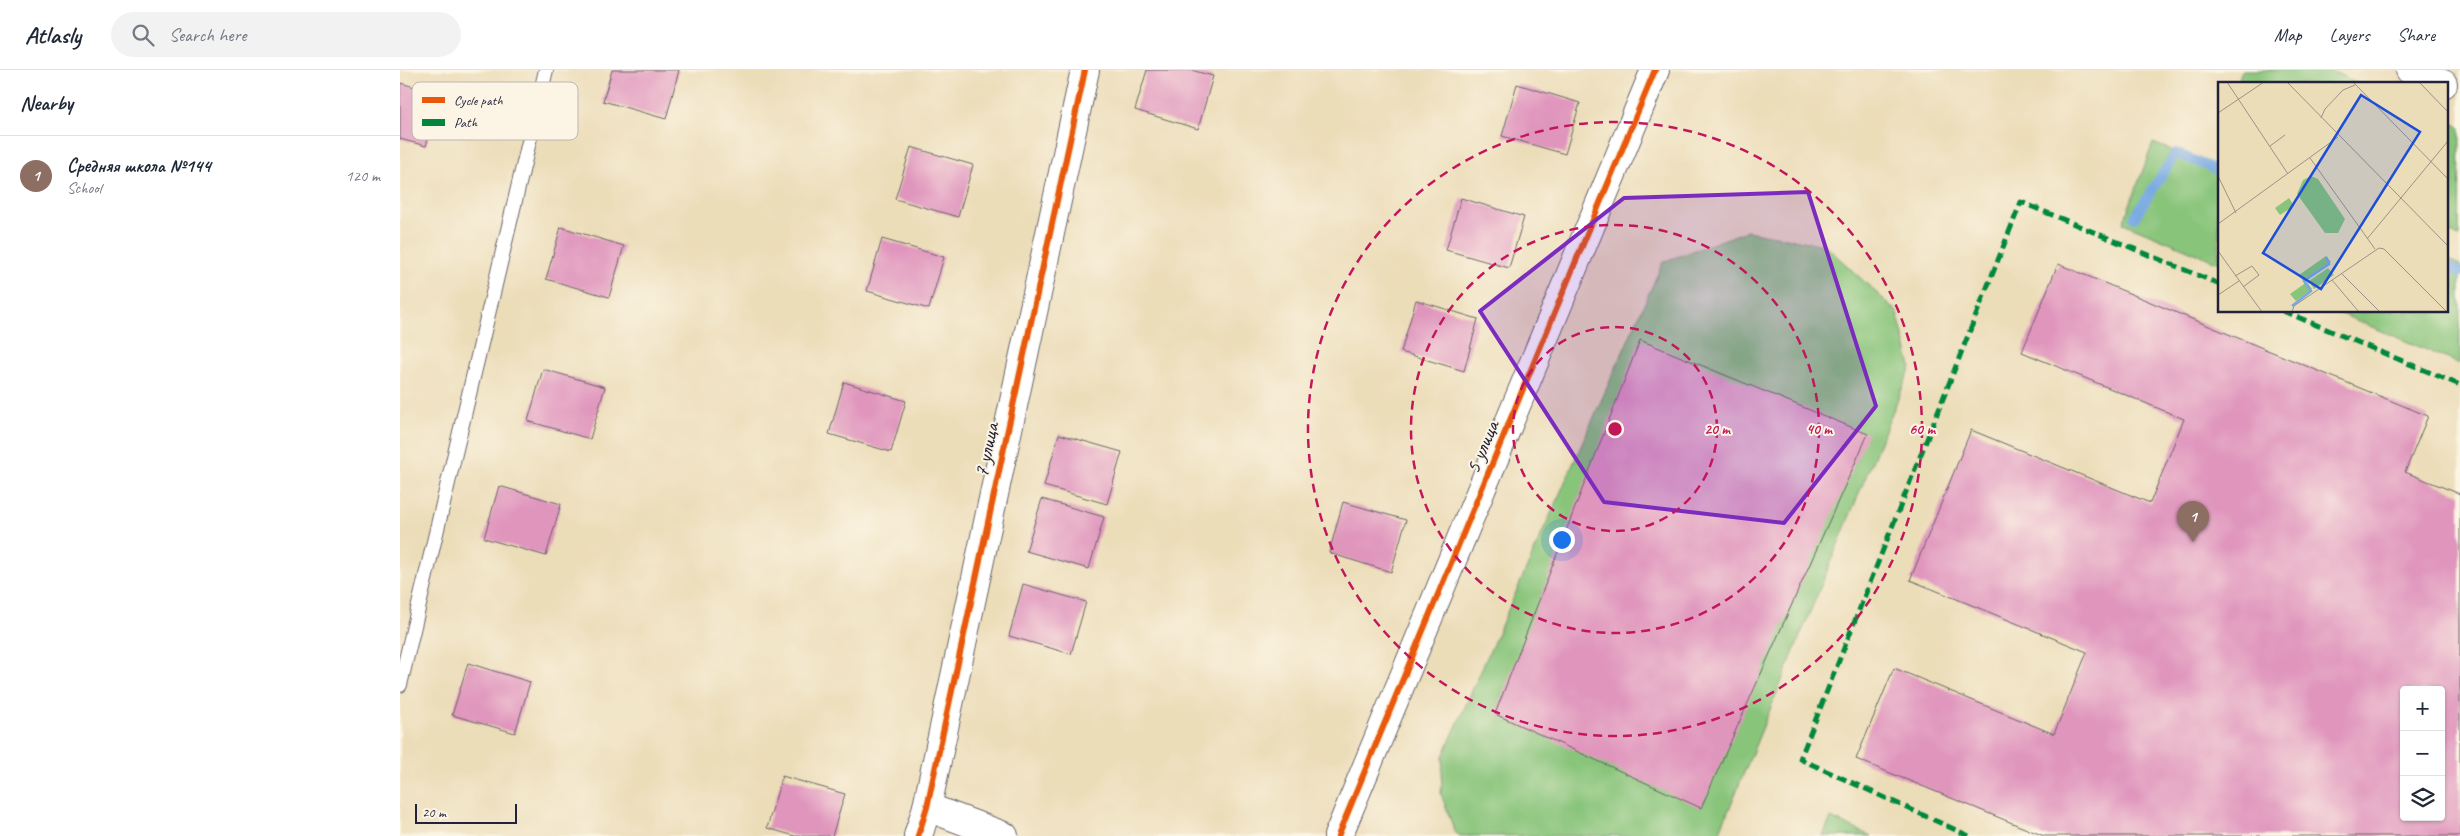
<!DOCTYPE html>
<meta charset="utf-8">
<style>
body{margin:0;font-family:Caveat,sans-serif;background:#f2f2f3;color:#1f2937}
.controls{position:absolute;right:15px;bottom:15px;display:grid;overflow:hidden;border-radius:5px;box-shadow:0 1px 4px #0004}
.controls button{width:45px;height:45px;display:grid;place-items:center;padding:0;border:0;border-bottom:1px solid #e0e1e3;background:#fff;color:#1f2937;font:25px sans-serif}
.scale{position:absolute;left:15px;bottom:12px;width:102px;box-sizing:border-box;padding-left:5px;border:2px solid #22223b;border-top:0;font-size:14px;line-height:18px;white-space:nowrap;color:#22223b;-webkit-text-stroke:4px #fcf5e5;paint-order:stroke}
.you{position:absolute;left:1161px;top:469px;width:18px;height:18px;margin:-12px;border:4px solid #fff;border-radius:50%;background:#1a73e8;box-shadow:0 0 0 8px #1a73e833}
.badge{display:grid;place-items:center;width:32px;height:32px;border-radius:50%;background:#0f766e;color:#fff;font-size:16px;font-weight:700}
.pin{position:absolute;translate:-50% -41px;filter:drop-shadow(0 1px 2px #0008)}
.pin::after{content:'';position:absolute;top:26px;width:18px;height:15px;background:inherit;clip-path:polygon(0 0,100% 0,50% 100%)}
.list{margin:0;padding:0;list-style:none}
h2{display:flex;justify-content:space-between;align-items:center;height:65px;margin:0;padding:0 20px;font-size:21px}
h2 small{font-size:16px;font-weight:400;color:#747a83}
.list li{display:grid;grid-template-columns:32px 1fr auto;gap:15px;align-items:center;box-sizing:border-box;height:80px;padding:0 20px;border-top:1px solid #e0e1e3}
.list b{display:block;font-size:19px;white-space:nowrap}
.list p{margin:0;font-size:16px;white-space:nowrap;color:#747a83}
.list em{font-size:16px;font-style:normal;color:#747a83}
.icon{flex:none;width:28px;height:28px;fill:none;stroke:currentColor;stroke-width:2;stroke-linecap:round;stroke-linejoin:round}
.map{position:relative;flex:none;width:2060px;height:766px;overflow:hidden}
header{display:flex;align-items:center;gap:30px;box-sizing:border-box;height:70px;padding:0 25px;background:#fff;border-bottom:1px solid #e0e1e3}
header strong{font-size:24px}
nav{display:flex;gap:28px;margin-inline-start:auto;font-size:18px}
.search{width:350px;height:45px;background:#f2f2f3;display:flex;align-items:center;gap:12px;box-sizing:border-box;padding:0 18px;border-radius:28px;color:#747a83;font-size:19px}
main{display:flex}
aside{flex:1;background:#fff}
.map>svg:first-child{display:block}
</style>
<header>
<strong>Atlasly</strong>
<div class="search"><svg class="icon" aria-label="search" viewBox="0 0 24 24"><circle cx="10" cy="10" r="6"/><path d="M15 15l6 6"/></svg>Search here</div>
<nav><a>Map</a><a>Layers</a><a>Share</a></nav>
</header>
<main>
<aside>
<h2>Nearby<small></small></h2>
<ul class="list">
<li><span class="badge" style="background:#8d6e63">1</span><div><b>Средняя школа №144</b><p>School</p></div><em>120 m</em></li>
</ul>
</aside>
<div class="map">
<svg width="2060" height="766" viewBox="0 0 2060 766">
<rect width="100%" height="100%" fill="#fcf5e5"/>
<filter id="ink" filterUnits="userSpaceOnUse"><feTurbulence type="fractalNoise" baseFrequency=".02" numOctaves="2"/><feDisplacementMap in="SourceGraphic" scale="10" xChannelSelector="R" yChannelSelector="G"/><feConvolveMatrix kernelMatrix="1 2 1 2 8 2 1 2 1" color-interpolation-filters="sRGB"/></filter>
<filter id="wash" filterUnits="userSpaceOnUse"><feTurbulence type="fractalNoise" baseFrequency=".0096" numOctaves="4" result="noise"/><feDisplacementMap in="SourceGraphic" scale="20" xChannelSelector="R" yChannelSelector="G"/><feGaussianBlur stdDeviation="1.12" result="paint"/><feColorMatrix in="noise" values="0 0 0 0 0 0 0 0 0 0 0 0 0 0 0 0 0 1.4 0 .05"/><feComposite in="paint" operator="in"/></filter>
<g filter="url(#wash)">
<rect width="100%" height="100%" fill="#ecddb9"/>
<path fill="#88c47a" stroke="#55735a" d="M1842 0H1929L1961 14H1837Z
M2046 51 2060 57 2059 167 2046 161Z
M1753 73 1819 99V193L1723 153Z
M1347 161 1425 175 1497 242 1511 297 1318 766H1060L1055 762 1041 724 1043 686 1263 192Z
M2046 189 2060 195V294L1934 241H2046Z
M1431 748 1471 766H1423Z"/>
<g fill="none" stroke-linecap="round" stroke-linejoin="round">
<path stroke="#77a9e3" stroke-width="10" d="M1734 148 1776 83 1819 101
M2046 197 2060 202"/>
</g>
<g id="blocks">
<path fill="#e095bd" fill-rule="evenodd" d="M212 0H279L266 49 203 31Z
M747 0H791L813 6 798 59 735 40Z
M0 13 41 24 26 76 0 69Z
M1117 14 1180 33 1165 84 1102 66Z
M511 77 573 95 558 147 495 129Z
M1061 128 1124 147 1109 198 1046 180Z
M161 157 224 176 209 227 146 209Z
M482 169 544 187 529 239 467 221Z
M1658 194 2028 346 2005 402 2060 424V766H1644L1456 689 1494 598 1654 664 1687 582 1510 510 1571 360 1750 433 1784 349 1622 282ZM2004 620H2041V747H2004Z
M1016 230 1078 249 1064 301 1001 282Z
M1240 270 1468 364 1301 738 1095 644Z
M143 299 205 317 190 369 128 351Z
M444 312 506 331 491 382 429 364Z
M659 364 722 382 707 434 644 416Z
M99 416 161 434 146 486 84 468Z
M642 429 704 447 689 499 626 481Z
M943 432 1006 450 991 502 929 483Z
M623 514 686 532 671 584 609 566Z
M68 593 130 612 115 663 52 645Z
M382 706 445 724 432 766H395L367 758Z"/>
</g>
</g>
<g filter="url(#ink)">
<use href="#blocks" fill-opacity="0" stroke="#696367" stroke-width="1"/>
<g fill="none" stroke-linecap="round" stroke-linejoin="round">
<g stroke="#696367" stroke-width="16">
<path id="service" d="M0 615 146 0"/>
</g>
<g stroke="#696367" stroke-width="30">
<path id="minor" d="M2010 0 2043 14
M518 766 527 737
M938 766 1255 0"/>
</g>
<g stroke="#696367" stroke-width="30">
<path id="tertiary" d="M604 766 527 737 685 0"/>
</g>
<use href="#service" stroke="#fff" stroke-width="14"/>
<use href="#minor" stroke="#fff" stroke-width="28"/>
<use href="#tertiary" stroke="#fff" stroke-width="28"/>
<path stroke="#00873e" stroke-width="5" stroke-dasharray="10 5" stroke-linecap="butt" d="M1883 241 2060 315
M1569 766 1400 689 1621 132 1819 214"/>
<g stroke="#fcf5e5" stroke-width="9">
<path id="cycleway" d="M518 766 527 737 685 0
M938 766 1255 0"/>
</g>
<use href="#cycleway" stroke="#e8590c" stroke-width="6"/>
</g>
</g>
<path fill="#7b2cbf" fill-opacity="0.2" stroke="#7b2cbf" stroke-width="4" stroke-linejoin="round" d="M1408 122 1476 336 1384 453 1204 432 1080 241 1224 128Z"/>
<g fill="none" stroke="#c2185b" stroke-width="2.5" stroke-dasharray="9 6">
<circle cx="1215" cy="359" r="102"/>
<circle cx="1215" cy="359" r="204"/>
<circle cx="1215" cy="359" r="307"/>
</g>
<g text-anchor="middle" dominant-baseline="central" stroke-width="4" stroke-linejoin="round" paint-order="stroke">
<g font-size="21" fill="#22223b" stroke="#fcf5e5">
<text transform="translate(1082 377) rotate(-67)">5 улица</text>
<text transform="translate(586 380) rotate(-78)">7 улица</text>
</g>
</g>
<g transform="translate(1818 12)">
<rect width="230" height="230" fill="#ecddb9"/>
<path d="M93 94 100 97 127 137 120 151H107L79 112 85 98ZM71 116 76 124 62 133 57 126ZM108 174 113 180 86 200 81 193ZM110 186 116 193 96 207 91 199ZM89 200 94 207 78 219 72 212Z" fill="#88c47a"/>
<path fill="none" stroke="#77a9e3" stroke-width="2.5" d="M74 224 93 209 86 199 111 182 108 175"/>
<path fill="none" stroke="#9b9287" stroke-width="1" d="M9 0 70 92M69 0 230 164M135 0 230 97M201 0 230 30M0 31 46 0M103 36 107 27 125 8 137 3M52 64 67 53M92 76 157 167M0 94 18 131M0 142 120 55M149 157 230 59M0 169 44 230M123 191 162 230M17 194 34 184 41 193 25 205M114 198 141 230M0 213 21 199M74 230 76 224 161 166 166 167 229 230"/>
<path fill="#1d4ed8" fill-opacity="0.15" stroke="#1d4ed8" stroke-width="2.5" d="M143 13 202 50 103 207 45 171Z"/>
<rect width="230" height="230" fill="none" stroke="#22223b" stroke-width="2.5"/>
</g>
<rect x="12" y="12" width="166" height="58" rx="8" fill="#fcf5e5" stroke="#bbb6b2" stroke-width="1"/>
<rect x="22" y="27" width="23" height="6" fill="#e8590c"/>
<rect x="22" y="49" width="23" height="7" fill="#00873e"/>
<g font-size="14" fill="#22223b">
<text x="54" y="35">Cycle path</text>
<text x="54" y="57">Path</text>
</g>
<circle cx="1215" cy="359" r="8" fill="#c2185b" stroke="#fcf5e5" stroke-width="2.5"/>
<g font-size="15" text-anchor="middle" font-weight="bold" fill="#c2185b" stroke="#fcf5e5" stroke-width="4" stroke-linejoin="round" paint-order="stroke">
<text x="1317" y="364">20 m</text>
<text x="1419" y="364">40 m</text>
<text x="1522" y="364">60 m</text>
</g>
</svg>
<div class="controls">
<button>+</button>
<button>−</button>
<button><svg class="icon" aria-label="layers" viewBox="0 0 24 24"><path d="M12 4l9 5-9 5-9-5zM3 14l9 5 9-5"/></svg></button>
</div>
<div class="scale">20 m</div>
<div class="you"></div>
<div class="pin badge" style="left:1793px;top:472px;background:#8d6e63">1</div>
</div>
</main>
